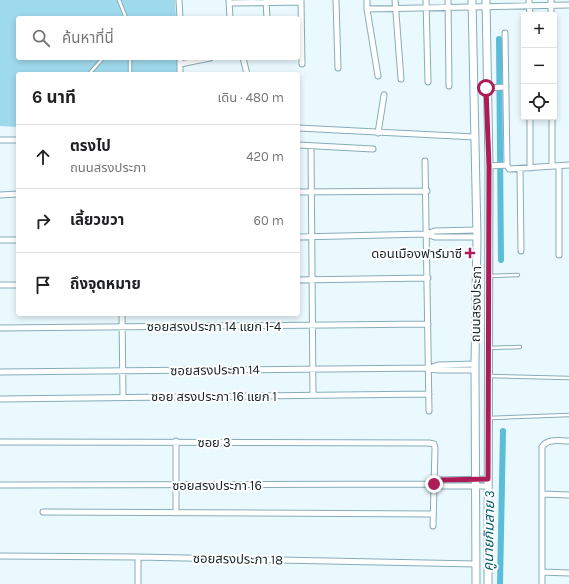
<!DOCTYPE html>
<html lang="th">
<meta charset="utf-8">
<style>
body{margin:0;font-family:Karla,"Noto Sans Thai",sans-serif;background:#f2f2f2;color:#202124}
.controls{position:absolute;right:12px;top:12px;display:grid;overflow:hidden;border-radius:4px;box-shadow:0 2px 6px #0003}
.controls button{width:36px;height:36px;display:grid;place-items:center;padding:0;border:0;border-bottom:1px solid #e0e0e0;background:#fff;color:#202124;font:20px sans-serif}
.stop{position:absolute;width:12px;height:12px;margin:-9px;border:3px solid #ac1c56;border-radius:50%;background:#fff}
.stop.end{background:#ac1c56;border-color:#fff;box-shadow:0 1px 4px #0008}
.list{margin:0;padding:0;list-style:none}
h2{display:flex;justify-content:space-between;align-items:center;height:52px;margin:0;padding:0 16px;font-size:17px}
h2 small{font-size:13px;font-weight:400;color:#757577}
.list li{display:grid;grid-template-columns:26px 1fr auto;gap:12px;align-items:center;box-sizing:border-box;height:64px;padding:0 16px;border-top:1px solid #e0e0e0}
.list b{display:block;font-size:15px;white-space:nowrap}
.list p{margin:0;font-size:13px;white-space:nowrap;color:#757577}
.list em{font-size:13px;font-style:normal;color:#757577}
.icon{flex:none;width:22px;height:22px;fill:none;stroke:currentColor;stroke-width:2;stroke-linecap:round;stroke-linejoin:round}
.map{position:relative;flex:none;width:569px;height:584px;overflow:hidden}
.search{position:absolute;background:#fff;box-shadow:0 2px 6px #0003;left:16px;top:16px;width:284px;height:44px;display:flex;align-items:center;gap:10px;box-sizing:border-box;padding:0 14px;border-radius:4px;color:#757577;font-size:15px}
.panel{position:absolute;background:#fff;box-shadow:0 2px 6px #0003;left:16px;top:72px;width:284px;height:244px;border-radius:4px}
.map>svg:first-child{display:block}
</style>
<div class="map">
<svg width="569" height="584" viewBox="0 0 569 584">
<rect width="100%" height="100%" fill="#eaf9fe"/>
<path fill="#9fd9ec" d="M0 0H175L176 18H18V58H177L178 74H18V127L0 126Z"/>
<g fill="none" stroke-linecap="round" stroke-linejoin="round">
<path stroke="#5cbdd9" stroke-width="6" d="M499 39 501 260
M500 584 503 431"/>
<g stroke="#87acb8" stroke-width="4.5">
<path id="service" d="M119 0 126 18
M130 58V74
M89 74 103 58
M490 276 518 275
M489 348 520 347
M490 376 569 378
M490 418 569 415"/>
</g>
<g stroke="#87acb8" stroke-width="7">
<path id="minor" d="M179 0 180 18
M301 0 302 64
M336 0 338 68
M367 0V9L378 76
M395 0 401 79
M426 0 428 82
M448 0 449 86
M529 0 530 15
M551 0V15
M229 1 230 18
M266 2 267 18
M229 3 301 2
M367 9 569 5
M505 33 507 165
M180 58V74
M243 58 247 74
M180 64 210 58
M486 88 506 87
M530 117V168
M552 117V166
M298 128 475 137
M378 133 384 95
M0 140H18
M298 145 373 149
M311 146 313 395
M425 161 429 411
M489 166 507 165 509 169 569 165
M559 166V255
M520 169 521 251
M298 192 427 191
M0 195 18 194
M426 234 435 237H477
M298 237 426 234 435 231 477 230
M0 240H18
M298 280 428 278
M0 285H18
M122 314 123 397
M0 328 428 324
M430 368 438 365 475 364
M0 372 429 368 438 370H475
M0 399 429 394
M0 442 429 443 434 444 435 448 433 526
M434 484 440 480 488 479
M0 485 434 484 439 486H488
M542 494 569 495
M43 512 433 514
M176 513V441
M0 556 138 557 476 564
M542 572 569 573
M138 584V557
M542 584V447C548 438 559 441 569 441"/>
</g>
<g stroke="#87acb8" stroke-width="9">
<path id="secondary" d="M472 0 477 237 475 364 476 584
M486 0 489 166 488 584"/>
</g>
<use href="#service" stroke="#fff" stroke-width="2.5"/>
<use href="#minor" stroke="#fff" stroke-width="5"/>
<use href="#secondary" stroke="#fff" stroke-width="7"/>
</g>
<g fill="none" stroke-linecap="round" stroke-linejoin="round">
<path stroke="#ac1c56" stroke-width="5" d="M434 484 440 480 488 479 489 166 486 88"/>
</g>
<path fill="#ac1c56" stroke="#fff" stroke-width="1.5" d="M468 247h4v4h4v4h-4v4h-4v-4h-4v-4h4z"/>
<g text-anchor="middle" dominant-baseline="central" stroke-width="4" stroke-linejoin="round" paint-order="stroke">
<g font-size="13" fill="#17252a" stroke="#fff" text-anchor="end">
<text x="462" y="253">ดอนเมืองฟาร์มาซี</text>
</g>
<g font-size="13" fill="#17252a" stroke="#fff">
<text transform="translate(476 304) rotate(-89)">ถนนสรงประภา</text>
<text x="214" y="326">ซอยสรงประภา 14 แยก 1-4</text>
<text transform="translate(215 370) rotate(-1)">ซอยสรงประภา 14</text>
<text x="214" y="396">ซอย สรงประภา 16 แยก 1</text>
<text x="214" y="442">ซอย 3</text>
<text x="217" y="485">ซอยสรงประภา 16</text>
<text transform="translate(238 559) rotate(1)">ซอยสรงประภา 18</text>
</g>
<g font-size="14" font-style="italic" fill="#045a6e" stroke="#fff">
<text transform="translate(489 531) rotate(-89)">คูนายกิมสาย 3</text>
</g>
</g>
</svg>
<div class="controls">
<button>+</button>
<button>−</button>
<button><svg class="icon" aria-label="locate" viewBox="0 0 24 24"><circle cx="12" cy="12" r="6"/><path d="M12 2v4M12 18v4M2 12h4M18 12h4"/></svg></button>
</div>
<div class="stop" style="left:486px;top:88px"></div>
<div class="stop end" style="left:434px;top:484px"></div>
<div class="search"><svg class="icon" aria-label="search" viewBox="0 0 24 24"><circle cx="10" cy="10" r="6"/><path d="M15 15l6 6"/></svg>ค้นหาที่นี่</div>
<section class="panel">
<h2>6 นาที<small>เดิน · 480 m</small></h2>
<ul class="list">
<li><svg class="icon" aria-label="ahead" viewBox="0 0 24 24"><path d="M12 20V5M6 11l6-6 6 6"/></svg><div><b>ตรงไป</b><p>ถนนสรงประภา</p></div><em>420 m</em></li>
<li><svg class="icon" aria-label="right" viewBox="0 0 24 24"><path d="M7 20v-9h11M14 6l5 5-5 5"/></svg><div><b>เลี้ยวขวา</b></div><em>60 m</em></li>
<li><svg class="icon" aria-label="arrive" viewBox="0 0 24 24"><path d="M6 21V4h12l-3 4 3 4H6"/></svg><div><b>ถึงจุดหมาย</b></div></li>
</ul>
</section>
</div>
